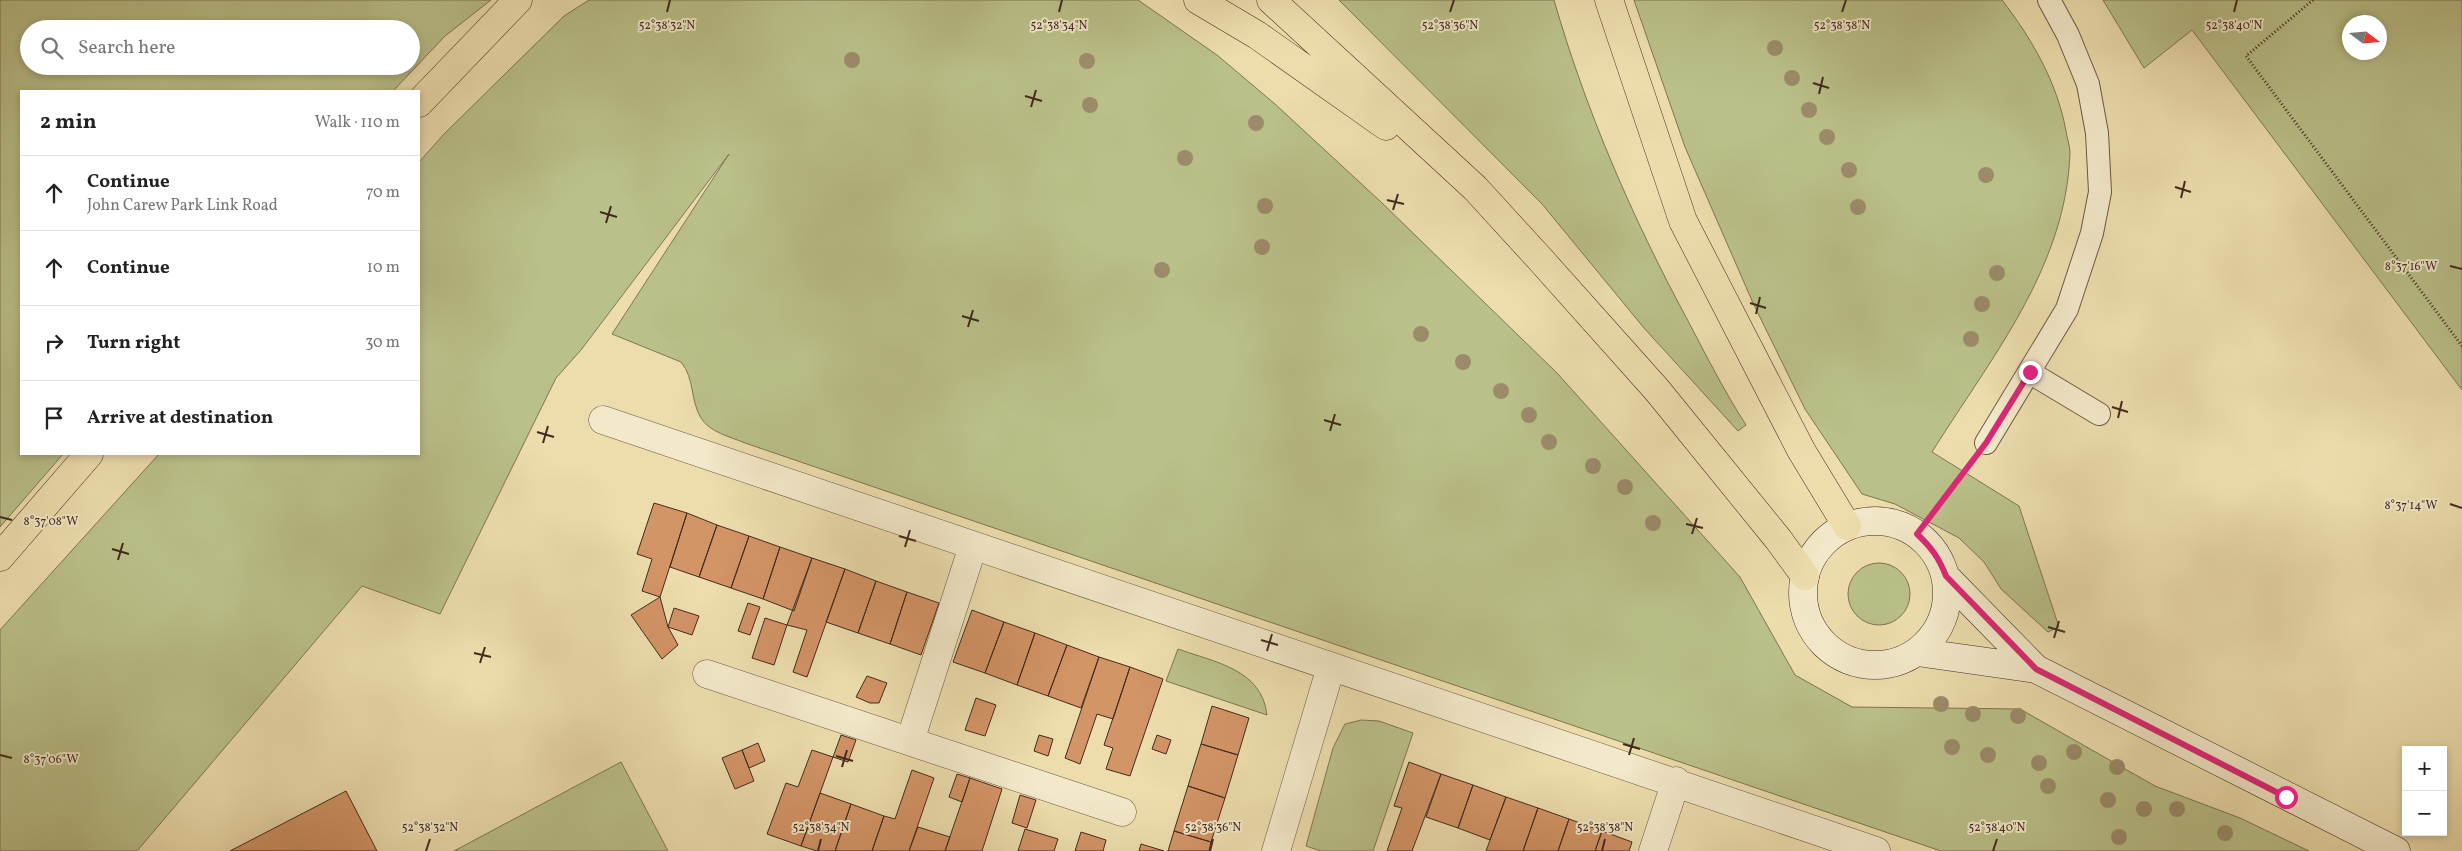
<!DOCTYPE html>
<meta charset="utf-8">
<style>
body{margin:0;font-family:Vollkorn,serif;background:#f6f6f6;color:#222}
.controls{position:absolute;right:15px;bottom:15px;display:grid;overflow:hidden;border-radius:0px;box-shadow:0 2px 8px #0003}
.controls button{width:45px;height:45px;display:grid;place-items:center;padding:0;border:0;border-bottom:1px solid #e0e0e0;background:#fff;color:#222;font:25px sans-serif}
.compass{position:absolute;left:2342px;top:15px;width:45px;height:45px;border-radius:50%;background:#fff;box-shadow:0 2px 8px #0003;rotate:106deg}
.stop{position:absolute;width:15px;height:15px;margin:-11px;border:4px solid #db2777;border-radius:50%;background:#fff}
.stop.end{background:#db2777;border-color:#fff;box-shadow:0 1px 5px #0008}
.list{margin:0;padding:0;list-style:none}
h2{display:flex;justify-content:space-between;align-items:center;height:65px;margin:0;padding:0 20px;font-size:21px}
h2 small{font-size:16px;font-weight:400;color:#767676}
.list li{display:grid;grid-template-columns:32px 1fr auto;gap:15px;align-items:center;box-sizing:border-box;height:75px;padding:0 20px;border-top:1px solid #e0e0e0}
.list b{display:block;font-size:19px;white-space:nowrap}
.list p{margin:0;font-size:16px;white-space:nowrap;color:#767676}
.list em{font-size:16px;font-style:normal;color:#767676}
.icon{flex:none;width:28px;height:28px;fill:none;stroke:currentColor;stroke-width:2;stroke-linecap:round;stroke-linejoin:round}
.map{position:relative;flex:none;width:2462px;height:851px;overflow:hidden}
.search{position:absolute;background:#fff;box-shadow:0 2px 8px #0003;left:20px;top:20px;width:400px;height:55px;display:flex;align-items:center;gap:12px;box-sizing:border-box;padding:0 18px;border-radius:28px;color:#767676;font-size:19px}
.panel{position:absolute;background:#fff;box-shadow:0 2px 8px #0003;left:20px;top:90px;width:400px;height:365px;border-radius:0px}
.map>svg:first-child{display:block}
</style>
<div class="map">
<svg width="2462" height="851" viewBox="0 0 2462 851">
<rect width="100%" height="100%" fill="#edddad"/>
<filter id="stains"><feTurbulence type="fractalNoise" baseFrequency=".004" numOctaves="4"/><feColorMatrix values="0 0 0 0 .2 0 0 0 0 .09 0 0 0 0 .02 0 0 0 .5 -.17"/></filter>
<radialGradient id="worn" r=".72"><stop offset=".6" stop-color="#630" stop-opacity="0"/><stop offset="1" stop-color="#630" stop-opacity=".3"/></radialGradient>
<path fill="#bac089" stroke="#7e7554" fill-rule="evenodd" d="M0 0H491L445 36 393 91H21V454H63L0 527ZM29 29H411V66H29Z
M589 0H1138L1217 55 1275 104 1381 202 1557 373 1740 577 1795 675 1852 707 2020 709 2155 786 2240 818 2309 851H1941L745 443C731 437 709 432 701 418 690 400 695 379 681 362L612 334 729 154 581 350 556 378 440 614 362 586 137 851H0V630L159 454H419V162L444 134 564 16Z
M1339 0H1554C1586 111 1632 217 1687 319 1706 355 1724 391 1746 425L1738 431 1644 328 1542 204Z
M1634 0H2002C2032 39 2057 82 2066 131 2067 138 2070 146 2070 153 2066 268 1990 359 1932 452L2019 506 2059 627 2048 632 2001 589 1984 562 1959 538 1895 504 1862 494 1805 409 1753 303 1685 147Z
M2103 0H2462V390L2192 30 2144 68ZM2350 22H2380V52H2350Z
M1848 594a31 31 0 1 1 62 0a31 31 0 1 1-62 0Z
M1178 649C1214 662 1262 669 1267 715L1166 681Z
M1361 720 1379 721 1413 733 1373 851H1321L1306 846 1333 748 1345 724Z
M621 762 668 851H454Z"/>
<path fill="#d39466" stroke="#422a20" d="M654 503 687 513 660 597 642 591 652 559 637 554Z
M687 513 717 525 699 577 670 567Z
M717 525 749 536 731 588 699 577Z
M749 536 780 547 763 599 731 588Z
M780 547 812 558 794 611 763 599Z
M812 558 845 569 807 677 793 672 807 630 787 625Z
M845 569 876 581 858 633 826 622Z
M876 581 907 592 890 644 858 633Z
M907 592 939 603 921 655 890 644Z
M660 597 668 627 678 645 662 659 631 615Z
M748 603 760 607 750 635 738 631Z
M674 608 699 616 692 635 668 627Z
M972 610 1004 622 985 673 953 662Z
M765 618 787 625 774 665 752 658Z
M1004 622 1035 633 1017 685 985 673Z
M1035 633 1067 645 1048 696 1017 685Z
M1067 645 1099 657 1081 708 1048 696Z
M1099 657 1130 667 1113 719 1097 714 1080 764 1065 758Z
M1130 667 1163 679 1130 776 1106 769 1113 748 1104 745Z
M867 676 887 683 879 703H870L856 697Z
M976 698 996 705 985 736 965 730Z
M1212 706 1249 718 1238 755 1201 744Z
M841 735 856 740 848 762 833 757Z
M1039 735 1053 739 1048 756 1034 751Z
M1157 735 1171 740 1166 754 1152 749Z
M758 743 765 761 749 768 742 750Z
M1201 744 1238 755 1225 798 1188 786Z
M742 750 754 781 735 789 722 758Z
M812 750 833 757 801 846 767 834 786 783 798 787Z
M1409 762 1441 774 1412 851H1387L1402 808 1394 806Z
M912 770 934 778 909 851H872L884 816 895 819Z
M957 774 970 778 962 802 949 797Z
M1441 774 1473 785 1458 828 1426 817Z
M970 778 1002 789 982 851H945Z
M1473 785 1506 797 1490 840 1458 828Z
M1188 786 1225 798 1211 842 1174 831Z
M346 791 377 851H230Z
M820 793 851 804 835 851H817L801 846Z
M1020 795 1036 800 1027 828 1012 823Z
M1506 797 1538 808 1523 851H1486Z
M851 804 884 816 872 851H835Z
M1538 808 1569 819 1558 851H1523Z
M1569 819 1602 831 1595 851H1558Z
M918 827 950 837 945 851H909Z
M1025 829 1058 839 1054 851H1018Z
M1174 831 1211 842 1209 851H1168Z
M1602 831 1632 842 1629 851H1595Z
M1081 832 1106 840 1103 851H1075Z
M1141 844 1164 851H1139Z"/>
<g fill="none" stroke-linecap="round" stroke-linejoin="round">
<g stroke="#6d5743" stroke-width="24">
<path id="lane" d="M2029 372 2099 414
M1986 443 2067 309 2092 233 2100 192 2097 133 2088 84 2068 35 2049 0"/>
</g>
<g stroke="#6d5743" stroke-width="29">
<path id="street" d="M603 420 1876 851
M707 674 1122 812
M910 741 973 546
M1276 851 1331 667
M1653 851 1676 781"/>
</g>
<g stroke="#422a20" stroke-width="29">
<path id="secondary" d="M1803 593a72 72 0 1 1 144 0a72 72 0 1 1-144 0Z
M1946 577 2036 669
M1917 652 2036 669 2396 851"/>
</g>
<g stroke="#422a20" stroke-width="29">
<path id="highway" d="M1198 0 1257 35 1386 126
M1271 0 1475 188 1540 259 1657 390 1778 539 1805 576
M1609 0 1683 221 1801 450 1847 526
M419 103 518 0
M0 557 89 454"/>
</g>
<path stroke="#422a20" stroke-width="3" stroke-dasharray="1 2.5" stroke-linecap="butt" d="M2313 0 2246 56 2462 346
M1917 534 1966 469"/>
<use href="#lane" stroke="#f3e9ca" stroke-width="22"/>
<use href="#street" stroke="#f3e9ca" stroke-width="28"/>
<use href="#secondary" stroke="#f3e9ca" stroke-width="28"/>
<use href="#highway" stroke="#edddad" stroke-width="28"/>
</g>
<g fill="#9c8b6b">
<circle cx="1775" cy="48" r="8"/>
<circle cx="852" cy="60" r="8"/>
<circle cx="1087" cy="61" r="8"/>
<circle cx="1792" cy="78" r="8"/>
<circle cx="1090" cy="105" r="8"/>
<circle cx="1809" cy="110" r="8"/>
<circle cx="1256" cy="123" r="8"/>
<circle cx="1827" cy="137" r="8"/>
<circle cx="1185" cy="158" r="8"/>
<circle cx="1849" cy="170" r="8"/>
<circle cx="1986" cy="175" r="8"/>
<circle cx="1265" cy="206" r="8"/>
<circle cx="1858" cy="207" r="8"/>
<circle cx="1262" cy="247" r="8"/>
<circle cx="1162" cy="270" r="8"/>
<circle cx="1997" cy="273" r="8"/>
<circle cx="1982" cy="304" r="8"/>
<circle cx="1421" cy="334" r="8"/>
<circle cx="1971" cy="339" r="8"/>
<circle cx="1463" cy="362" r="8"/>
<circle cx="1501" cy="391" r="8"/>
<circle cx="1529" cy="415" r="8"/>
<circle cx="1549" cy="442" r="8"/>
<circle cx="1593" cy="466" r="8"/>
<circle cx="1625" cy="487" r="8"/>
<circle cx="1653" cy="523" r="8"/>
<circle cx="1941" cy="704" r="8"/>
<circle cx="1973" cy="714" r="8"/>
<circle cx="2018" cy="716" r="8"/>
<circle cx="1952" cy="747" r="8"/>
<circle cx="2074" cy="752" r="8"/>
<circle cx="1988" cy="755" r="8"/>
<circle cx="2039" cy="763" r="8"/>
<circle cx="2117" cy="767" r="8"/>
<circle cx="2048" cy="786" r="8"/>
<circle cx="2108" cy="800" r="8"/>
<circle cx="2144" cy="809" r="8"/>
<circle cx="2177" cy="809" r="8"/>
<circle cx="2225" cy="833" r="8"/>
<circle cx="2119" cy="837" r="8"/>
</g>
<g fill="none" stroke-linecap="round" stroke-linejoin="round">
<path stroke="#db2777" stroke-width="6" d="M2030 372 1986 443 1917 534C1931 547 1939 558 1946 576L2036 669 2286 797"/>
</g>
<path fill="none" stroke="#422a20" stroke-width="2" d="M667 12 670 0M1059 12 1062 0M1450 12 1454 0M1842 12 1846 0M2234 12 2237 0M1813 83 1829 88M1819 94 1823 77M1025 96 1042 101M1031 107 1036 90M2175 187 2191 192M2181 198 2185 181M1387 200 1404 204M1393 210 1398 194M600 212 617 217M606 223 611 206M2450 266 2462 269M1750 303 1766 308M1756 314 1760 297M962 316 979 321M968 327 973 310M2112 407 2128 412M2118 418 2122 401M1324 420 1341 425M1330 431 1335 414M537 432 554 437M543 443 548 426M2450 504 2462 508M0 517 12 520M1686 524 1703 528M1692 534 1697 518M899 536 916 541M905 547 910 530M112 549 129 554M118 560 123 543M2048 627 2065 632M2054 638 2059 621M1261 640 1278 645M1267 651 1272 634M474 653 491 657M480 663 485 647M1623 744 1640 749M0 755 12 758M1629 755 1634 738M836 756 853 761M842 767 847 750M426 851 430 839M818 851 821 839M1210 851 1213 839M1602 851 1605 839M1993 851 1997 839"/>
<g font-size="12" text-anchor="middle" fill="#422a20" stroke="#f3e9ca" stroke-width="4" stroke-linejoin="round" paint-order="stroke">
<text x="667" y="29">52°38'32"N</text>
<text x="1059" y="29">52°38'34"N</text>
<text x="1450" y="29">52°38'36"N</text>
<text x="1842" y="29">52°38'38"N</text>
<text x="2234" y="29">52°38'40"N</text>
<text x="2411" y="270">8°37'16"W</text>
<text x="2411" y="509">8°37'14"W</text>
<text x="51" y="525">8°37'08"W</text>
<text x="51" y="763">8°37'06"W</text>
<text x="430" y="831">52°38'32"N</text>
<text x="821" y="831">52°38'34"N</text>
<text x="1213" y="831">52°38'36"N</text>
<text x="1605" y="831">52°38'38"N</text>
<text x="1997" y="831">52°38'40"N</text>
</g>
<rect width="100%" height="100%" filter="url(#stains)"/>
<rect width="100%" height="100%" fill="url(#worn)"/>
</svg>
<div class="controls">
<button>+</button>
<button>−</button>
</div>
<svg class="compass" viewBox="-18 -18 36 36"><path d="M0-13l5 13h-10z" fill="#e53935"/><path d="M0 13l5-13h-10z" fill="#767676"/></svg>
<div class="stop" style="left:2286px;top:797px"></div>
<div class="stop end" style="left:2030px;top:372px"></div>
<div class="search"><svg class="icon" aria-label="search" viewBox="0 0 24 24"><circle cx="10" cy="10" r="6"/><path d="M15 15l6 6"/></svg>Search here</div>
<section class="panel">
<h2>2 min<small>Walk · 110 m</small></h2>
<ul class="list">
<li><svg class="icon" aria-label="ahead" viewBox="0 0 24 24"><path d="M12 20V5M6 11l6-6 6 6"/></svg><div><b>Continue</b><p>John Carew Park Link Road</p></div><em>70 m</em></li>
<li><svg class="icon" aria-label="ahead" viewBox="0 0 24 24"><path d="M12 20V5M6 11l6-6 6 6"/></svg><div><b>Continue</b></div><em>10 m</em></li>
<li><svg class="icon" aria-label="right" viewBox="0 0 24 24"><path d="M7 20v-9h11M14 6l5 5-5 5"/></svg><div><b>Turn right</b></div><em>30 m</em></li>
<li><svg class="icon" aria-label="arrive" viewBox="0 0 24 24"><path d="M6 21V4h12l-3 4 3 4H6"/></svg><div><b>Arrive at destination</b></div></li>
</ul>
</section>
</div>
